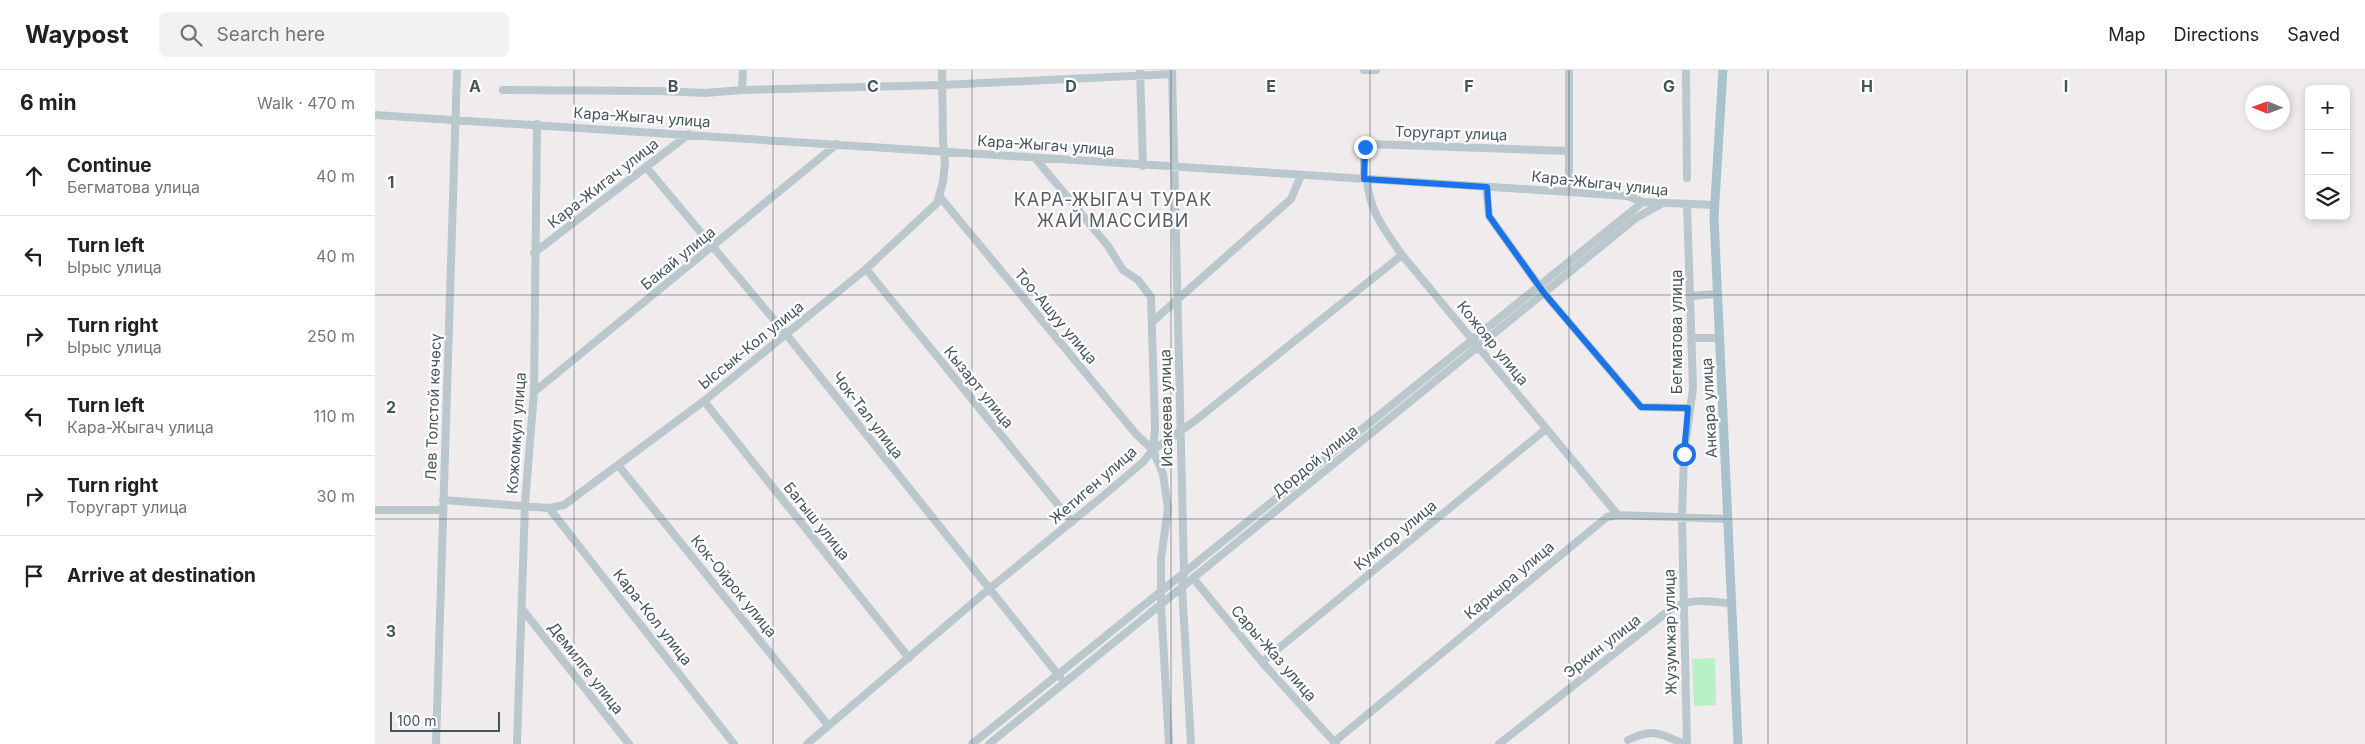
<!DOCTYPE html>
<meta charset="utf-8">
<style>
body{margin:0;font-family:Inter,sans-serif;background:#f2f2f2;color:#202124}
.controls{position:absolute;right:15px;top:15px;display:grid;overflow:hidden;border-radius:8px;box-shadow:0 2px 8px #0003}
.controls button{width:45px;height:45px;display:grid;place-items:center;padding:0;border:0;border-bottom:1px solid #e0e0e0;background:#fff;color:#202124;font:25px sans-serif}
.compass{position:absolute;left:1870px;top:15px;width:45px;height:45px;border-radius:50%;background:#fff;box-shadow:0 2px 8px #0003;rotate:271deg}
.scale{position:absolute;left:15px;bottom:12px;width:110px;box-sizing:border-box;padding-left:5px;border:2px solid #44545b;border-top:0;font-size:14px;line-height:18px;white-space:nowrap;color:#44545b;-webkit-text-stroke:4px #fff;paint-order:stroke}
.stop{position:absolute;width:15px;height:15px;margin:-11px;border:4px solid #1a73e8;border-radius:50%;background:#fff}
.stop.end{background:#1a73e8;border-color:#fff;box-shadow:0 1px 5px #0008}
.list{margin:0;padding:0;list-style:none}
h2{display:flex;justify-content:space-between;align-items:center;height:65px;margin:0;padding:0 20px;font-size:21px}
h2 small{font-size:16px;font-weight:400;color:#757577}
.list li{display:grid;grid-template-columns:32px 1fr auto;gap:15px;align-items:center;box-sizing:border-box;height:80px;padding:0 20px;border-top:1px solid #e0e0e0}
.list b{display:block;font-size:19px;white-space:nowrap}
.list p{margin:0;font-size:16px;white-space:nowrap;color:#757577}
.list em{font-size:16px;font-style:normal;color:#757577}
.icon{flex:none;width:28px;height:28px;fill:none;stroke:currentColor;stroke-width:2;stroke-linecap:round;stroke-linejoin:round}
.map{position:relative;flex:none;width:1990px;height:674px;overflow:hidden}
header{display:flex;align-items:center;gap:30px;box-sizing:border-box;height:70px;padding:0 25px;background:#fff;border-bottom:1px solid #e0e0e0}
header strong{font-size:24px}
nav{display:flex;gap:28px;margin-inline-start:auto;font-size:18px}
.search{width:350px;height:45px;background:#f2f2f2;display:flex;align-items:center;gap:12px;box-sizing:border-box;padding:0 18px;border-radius:8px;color:#757577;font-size:19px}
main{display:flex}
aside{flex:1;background:#fff}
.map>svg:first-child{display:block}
</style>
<header>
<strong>Waypost</strong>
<div class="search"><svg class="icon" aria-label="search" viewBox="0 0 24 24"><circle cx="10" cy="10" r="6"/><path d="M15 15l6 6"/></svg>Search here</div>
<nav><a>Map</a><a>Directions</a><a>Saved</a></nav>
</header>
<main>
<aside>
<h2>6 min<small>Walk · 470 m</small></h2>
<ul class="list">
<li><svg class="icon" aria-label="ahead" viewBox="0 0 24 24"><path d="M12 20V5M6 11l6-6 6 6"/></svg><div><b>Continue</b><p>Бегматова улица</p></div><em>40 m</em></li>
<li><svg class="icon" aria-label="left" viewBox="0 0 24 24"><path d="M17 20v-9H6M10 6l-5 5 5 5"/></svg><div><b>Turn left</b><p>Ырыс улица</p></div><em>40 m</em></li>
<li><svg class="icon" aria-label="right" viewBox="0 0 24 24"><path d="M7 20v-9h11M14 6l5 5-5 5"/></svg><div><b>Turn right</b><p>Ырыс улица</p></div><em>250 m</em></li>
<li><svg class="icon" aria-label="left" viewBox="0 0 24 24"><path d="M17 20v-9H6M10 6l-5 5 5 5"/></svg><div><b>Turn left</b><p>Кара-Жыгач улица</p></div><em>110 m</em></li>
<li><svg class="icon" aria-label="right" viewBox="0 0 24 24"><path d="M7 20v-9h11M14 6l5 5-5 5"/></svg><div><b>Turn right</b><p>Торугарт улица</p></div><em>30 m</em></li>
<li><svg class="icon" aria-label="arrive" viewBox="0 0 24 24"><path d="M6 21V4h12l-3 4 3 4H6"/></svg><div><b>Arrive at destination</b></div></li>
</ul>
</aside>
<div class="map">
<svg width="1990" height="674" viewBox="0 0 1990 674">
<rect width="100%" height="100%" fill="#f0eced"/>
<path fill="#b7f1c5" d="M1340 588 1341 635 1319 636 1317 589Z"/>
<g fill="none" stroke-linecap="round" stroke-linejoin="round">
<path stroke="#bac7cd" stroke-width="8" d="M765 0 768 96
M797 0 809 502 807 517 816 674
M989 0H1001
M1311 0 1312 108
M128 20 283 21 330 23 367 20 567 15 797 4
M367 20 368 0
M0 45 1194 122 1252 126 1268 132 1339 135
M661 89 733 176 748 200 763 210 776 227 780 359 778 380 788 404 793 439 786 489V534L794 674
M271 97 411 264 685 607
M989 109V79L994 74 1194 81
M992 109C994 141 1009 159 1027 185L1243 445
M1111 117 1114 146 1169 223 1266 337 1313 338
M1194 122V0
M565 127 761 364 778 380
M159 183 314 64
M491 199 697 452
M1315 226 1342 224
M777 252 916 129 926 105
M1317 268H1344
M159 322 462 74
M329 331 534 588
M243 395 453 655
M68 430 174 438 189 435 329 331 491 199 562 133 568 112 570 93 568 72 567 0
M174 438 359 674
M0 440H68
M818 508 887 592 961 674
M147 539 254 674
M887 592 1171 359
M1253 670C1280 657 1284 664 1310 674
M959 672 1232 447 1243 445 1353 449
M61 674 82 0
M142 674 150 434 159 322 162 54
M432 674 614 519 728 426 768 392 778 380 821 350 1027 185
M597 674 1268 132
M614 674 1261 148 1286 134
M1124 674 1297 538C1315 528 1337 531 1357 534
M1312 674 1307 448 1309 384 1318 318 1312 135"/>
<path stroke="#aac1ce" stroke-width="9" d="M1348 0 1339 147 1363 674"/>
</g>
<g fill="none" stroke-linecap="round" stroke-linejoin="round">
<path stroke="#1a73e8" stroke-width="6" d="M990 77 989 109 1112 117 1114 146 1169 223 1266 337 1313 338 1309 384"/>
</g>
<path fill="none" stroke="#44545b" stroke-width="1" stroke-opacity="0.55" d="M199 0V674M398 0V674M597 0V674M796 0V674M995 0V674M1194 0V674M1393 0V674M1592 0V674M1791 0V674M0 225H1990M0 449H1990"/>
<g text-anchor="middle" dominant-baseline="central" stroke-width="4.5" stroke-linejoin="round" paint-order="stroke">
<g font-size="15" fill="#44545b" stroke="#fff">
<text transform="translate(267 47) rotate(4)">Кара-Жыгач улица</text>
<text transform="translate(1076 63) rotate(2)">Торугарт улица</text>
<text transform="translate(671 75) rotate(4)">Кара-Жыгач улица</text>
<text transform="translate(228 113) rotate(-38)">Кара-Жигач улица</text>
<text transform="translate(1225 113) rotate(6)">Кара-Жыгач улица</text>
<text transform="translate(303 188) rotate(-39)">Бакай улица</text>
<text transform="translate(681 246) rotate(50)">Тоо-Ашуу улица</text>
<text transform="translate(1301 262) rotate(-90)">Бегматова улица</text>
<text transform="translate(1118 273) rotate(51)">Кожояр улица</text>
<text transform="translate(376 275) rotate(-39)">Ыссык-Кол улица</text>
<text transform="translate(604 317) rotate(51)">Кызарт улица</text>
<text transform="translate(58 337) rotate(-88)">Лев Толстой көчөсү</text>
<text transform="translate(791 338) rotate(-91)">Исакеева улица</text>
<text transform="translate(1334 338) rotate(-93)">Анкара улица</text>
<text transform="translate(493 345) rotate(52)">Чок-Тал улица</text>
<text transform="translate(141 363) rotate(-86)">Кожомкул улица</text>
<text transform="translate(940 391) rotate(-39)">Дордой улица</text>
<text transform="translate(718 415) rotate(-41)">Жетиген улица</text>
<text transform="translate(442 451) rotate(51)">Багыш улица</text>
<text transform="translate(1020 465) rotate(-39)">Кумтор улица</text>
<text transform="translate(1134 510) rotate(-40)">Каркыра улица</text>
<text transform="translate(359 516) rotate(51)">Кок-Ойрок улица</text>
<text transform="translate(278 547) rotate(52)">Кара-Кол улица</text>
<text transform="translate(1295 562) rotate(-91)">Жузумжар улица</text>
<text transform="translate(1227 576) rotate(-38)">Эркин улица</text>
<text transform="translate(899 583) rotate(49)">Сары-Жаз улица</text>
<text transform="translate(211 598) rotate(52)">Демилге улица</text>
</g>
<g font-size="18" letter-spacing="1" fill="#595e62" stroke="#fff">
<text x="738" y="129">КАРА-ЖЫГАЧ ТУРАК<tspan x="738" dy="21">ЖАЙ МАССИВИ</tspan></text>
</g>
</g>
<g font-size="16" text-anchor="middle" font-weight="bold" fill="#44545b" stroke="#fff" stroke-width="4.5" stroke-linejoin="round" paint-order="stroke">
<text x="100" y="22">A</text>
<text x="298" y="22">B</text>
<text x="498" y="22">C</text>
<text x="696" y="22">D</text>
<text x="896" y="22">E</text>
<text x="1094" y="22">F</text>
<text x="1294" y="22">G</text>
<text x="1492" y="22">H</text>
<text x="1691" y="22">I</text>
<text x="16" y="118">1</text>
<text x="16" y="343">2</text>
<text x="16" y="567">3</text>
</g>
</svg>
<div class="controls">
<button>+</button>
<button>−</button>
<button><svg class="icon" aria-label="layers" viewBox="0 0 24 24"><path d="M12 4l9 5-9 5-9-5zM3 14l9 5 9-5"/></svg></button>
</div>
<svg class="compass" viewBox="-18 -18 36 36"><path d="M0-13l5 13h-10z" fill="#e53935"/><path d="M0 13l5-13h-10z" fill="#757577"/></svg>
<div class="scale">100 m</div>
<div class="stop" style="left:1309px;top:384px"></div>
<div class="stop end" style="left:990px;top:77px"></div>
</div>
</main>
